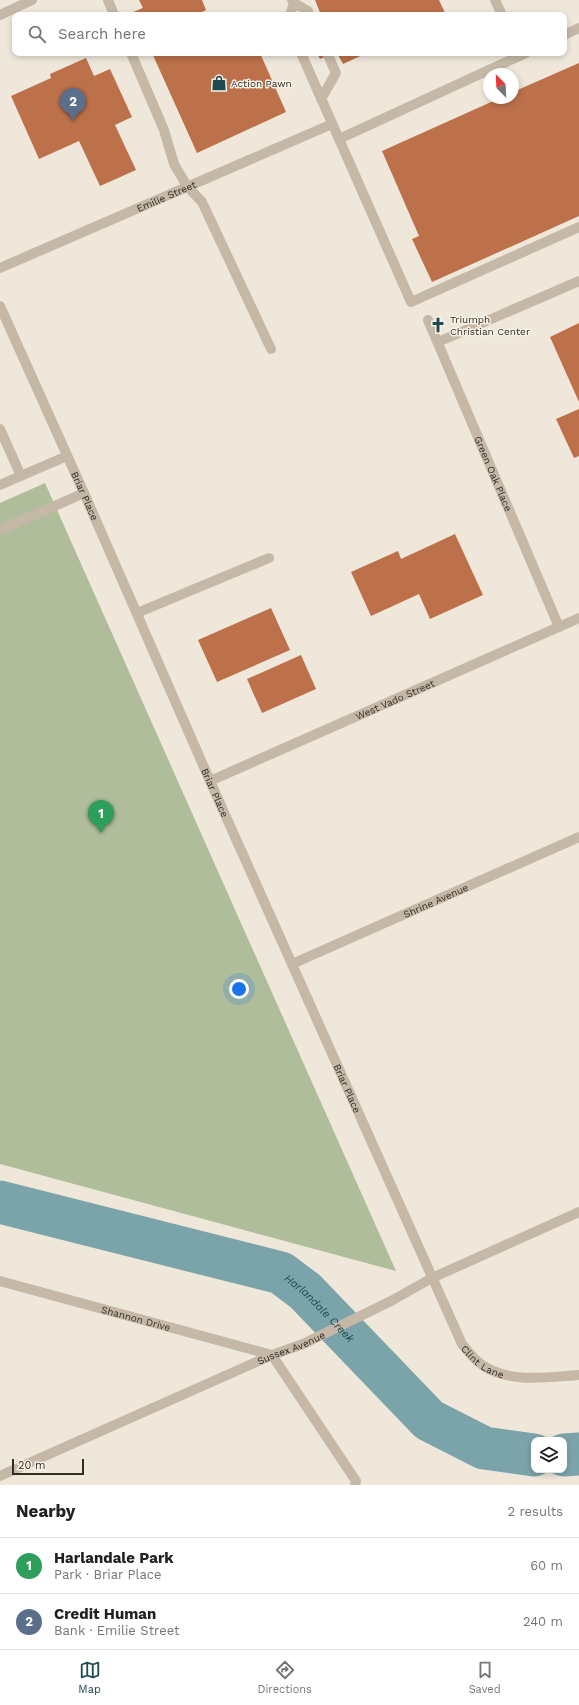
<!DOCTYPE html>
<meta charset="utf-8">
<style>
body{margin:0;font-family:"Work Sans",sans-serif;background:#f6f6f6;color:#202124}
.controls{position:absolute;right:12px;bottom:12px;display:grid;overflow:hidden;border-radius:8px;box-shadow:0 2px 6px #0003}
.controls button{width:36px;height:36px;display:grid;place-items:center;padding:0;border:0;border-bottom:1px solid #e0e0e0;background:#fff;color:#202124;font:20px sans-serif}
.compass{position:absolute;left:483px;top:68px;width:36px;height:36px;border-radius:50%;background:#fff;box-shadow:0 2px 6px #0003;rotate:336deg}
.scale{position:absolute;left:12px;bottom:10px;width:72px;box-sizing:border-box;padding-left:4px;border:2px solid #332c27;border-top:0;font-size:11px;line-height:14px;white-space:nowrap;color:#332c27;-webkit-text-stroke:3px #f8f1e6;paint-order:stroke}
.you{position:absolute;left:239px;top:989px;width:14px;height:14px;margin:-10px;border:3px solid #fff;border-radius:50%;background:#1a73e8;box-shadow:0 0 0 6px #1a73e833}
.badge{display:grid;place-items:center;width:26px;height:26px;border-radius:50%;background:#204a52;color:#fff;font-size:13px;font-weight:700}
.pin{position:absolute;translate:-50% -33px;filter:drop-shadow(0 1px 2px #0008)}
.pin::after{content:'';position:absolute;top:21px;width:14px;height:12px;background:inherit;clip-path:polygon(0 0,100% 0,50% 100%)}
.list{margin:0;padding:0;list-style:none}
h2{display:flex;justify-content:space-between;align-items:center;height:52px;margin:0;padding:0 16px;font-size:17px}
h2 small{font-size:13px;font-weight:400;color:#757577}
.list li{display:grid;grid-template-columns:26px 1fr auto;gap:12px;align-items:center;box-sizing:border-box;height:56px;padding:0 16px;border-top:1px solid #e0e0e0}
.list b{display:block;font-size:15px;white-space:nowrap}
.list p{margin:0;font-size:13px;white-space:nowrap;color:#757577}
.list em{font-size:13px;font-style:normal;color:#757577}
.icon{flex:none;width:22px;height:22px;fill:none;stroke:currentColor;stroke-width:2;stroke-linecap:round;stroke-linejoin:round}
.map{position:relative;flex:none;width:579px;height:1485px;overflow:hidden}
.search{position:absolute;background:#fff;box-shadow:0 2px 6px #0003;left:12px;right:12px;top:12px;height:44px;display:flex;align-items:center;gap:10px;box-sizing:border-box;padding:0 14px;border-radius:8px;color:#757577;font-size:15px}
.sheet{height:164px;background:#fff}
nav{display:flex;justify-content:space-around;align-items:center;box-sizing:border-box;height:56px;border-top:1px solid #e0e0e0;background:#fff;font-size:11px;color:#757577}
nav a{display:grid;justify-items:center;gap:2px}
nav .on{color:#204a52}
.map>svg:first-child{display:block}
</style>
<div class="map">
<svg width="579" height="1485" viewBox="0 0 579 1485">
<rect width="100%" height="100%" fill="#efe7da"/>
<path fill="#afbd9b" d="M45 483 396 1271 0 1164V503Z"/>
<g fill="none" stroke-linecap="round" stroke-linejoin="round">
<g stroke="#7ba4aa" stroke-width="43">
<path id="s1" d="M0 1202 281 1273 305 1291 429 1420 484 1448 534 1455"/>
<path d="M564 1455 579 1454"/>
</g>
</g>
<path fill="#bd714a" d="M139 0H202L206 10 202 12 204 15H135L133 12 143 8Z
M315 0H439L446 15H321Z
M152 53H260L286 112 197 153Z
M317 53H333L320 59Z
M337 53H367L343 64Z
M86 58 94 76 110 69 132 117 115 125 136 170 100 186 79 141 39 159 11 96 51 78 50 74Z
M579 63V216L432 282 412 239 419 236 382 151 500 98H513V92Z
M579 323V402L550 337Z
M579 409V456L574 458 556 419Z
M455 534 483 595 430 619 419 594 371 616 351 572 398 551 401 559Z
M271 608 290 650 217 682 198 640Z
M301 655 316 689 262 713 247 679Z"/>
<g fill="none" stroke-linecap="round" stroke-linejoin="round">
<path stroke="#c6b8a7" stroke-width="10" d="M108 0 114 15
M495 0 502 15
M294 3 308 11 309 15
M0 15 32 0
M290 15 294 3 292 0
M564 35 579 28
M131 53 164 130 174 164 187 186 202 202 271 349
M301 53 339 139
M526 53 339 139 411 302 579 227
M321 99 336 73 328 55
M438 342 579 281
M0 429 21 476
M0 485 67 456
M0 530 84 493
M137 613 269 558
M272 1355 356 1481 355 1485"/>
<g stroke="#c6b8a7" stroke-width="10">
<path id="s2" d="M0 268 332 124"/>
<path id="s3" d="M0 306 84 493 210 781 462 1344C469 1353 477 1363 487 1368 515 1383 548 1377 579 1375"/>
<path id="s4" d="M428 320 559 627"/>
<path id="s5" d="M210 781 579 618"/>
<path id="s6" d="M292 964 579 837"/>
<path id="s7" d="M0 1281 272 1355"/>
<path id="s8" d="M0 1476 272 1355 303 1344 391 1301 432 1278 579 1212"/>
</g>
</g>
<defs>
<g id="shop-bare" transform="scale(1.2)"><path d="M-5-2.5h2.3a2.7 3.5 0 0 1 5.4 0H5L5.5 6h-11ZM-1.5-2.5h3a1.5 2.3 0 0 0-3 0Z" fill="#204a52" stroke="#f8f1e6" stroke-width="2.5" paint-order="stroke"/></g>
<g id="church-bare" transform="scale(1.2)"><path d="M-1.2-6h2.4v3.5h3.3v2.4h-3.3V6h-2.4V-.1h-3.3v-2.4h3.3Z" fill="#204a52" stroke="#f8f1e6" stroke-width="2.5" paint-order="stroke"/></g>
</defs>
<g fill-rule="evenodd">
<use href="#shop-bare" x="219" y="83"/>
<use href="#church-bare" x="438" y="325"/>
</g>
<g text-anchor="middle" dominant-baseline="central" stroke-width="3" stroke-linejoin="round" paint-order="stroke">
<g font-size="10" fill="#332c27" stroke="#f8f1e6" text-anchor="start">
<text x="231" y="83">Action Pawn</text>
<text x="450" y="319">Triumph<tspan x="450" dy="12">Christian Center</tspan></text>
</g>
<g font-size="10" fill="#332c27" stroke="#f8f1e6">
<text stroke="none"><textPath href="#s2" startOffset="181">Emilie Street</textPath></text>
<text stroke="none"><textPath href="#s4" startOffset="167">Green Oak Place</textPath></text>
<text stroke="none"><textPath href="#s3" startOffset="208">Briar Place</textPath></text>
<text stroke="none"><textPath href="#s5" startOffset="202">West Vado Street</textPath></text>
<text stroke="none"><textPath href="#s3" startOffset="532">Briar Place</textPath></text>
<text stroke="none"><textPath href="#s6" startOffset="157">Shrine Avenue</textPath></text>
<text stroke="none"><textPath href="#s3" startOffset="856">Briar Place</textPath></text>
<text stroke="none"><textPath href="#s7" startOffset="141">Shannon Drive</textPath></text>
<text stroke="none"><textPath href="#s8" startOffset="318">Sussex Avenue</textPath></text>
<text stroke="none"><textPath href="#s3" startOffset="1164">Clint Lane</textPath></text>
</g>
<g font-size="11" font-style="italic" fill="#204a52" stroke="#f8f1e6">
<text stroke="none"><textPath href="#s1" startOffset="342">Harlandale Creek</textPath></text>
</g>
</g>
</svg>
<div class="controls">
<button><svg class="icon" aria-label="layers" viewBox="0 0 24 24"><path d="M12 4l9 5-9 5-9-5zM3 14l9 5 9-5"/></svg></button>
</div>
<svg class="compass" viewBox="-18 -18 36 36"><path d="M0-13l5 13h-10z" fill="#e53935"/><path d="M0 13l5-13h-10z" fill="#757577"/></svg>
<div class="scale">20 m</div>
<div class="you"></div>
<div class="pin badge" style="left:101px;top:833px;background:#2e9e5b">1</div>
<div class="pin badge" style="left:73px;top:121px;background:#5c6f8a">2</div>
<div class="search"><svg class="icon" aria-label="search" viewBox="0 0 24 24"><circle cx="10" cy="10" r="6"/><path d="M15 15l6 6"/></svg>Search here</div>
</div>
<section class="sheet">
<h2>Nearby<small>2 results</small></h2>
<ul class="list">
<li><span class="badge" style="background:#2e9e5b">1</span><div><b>Harlandale Park</b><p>Park · Briar Place</p></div><em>60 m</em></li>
<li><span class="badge" style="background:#5c6f8a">2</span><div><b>Credit Human</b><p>Bank · Emilie Street</p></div><em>240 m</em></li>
</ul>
</section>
<nav>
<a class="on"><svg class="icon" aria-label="map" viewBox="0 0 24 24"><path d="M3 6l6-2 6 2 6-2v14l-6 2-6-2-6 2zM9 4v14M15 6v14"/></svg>Map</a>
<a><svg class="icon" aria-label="directions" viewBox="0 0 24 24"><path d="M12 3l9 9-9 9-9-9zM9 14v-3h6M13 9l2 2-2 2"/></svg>Directions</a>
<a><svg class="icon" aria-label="saved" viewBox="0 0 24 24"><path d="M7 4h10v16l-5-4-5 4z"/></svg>Saved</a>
</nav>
